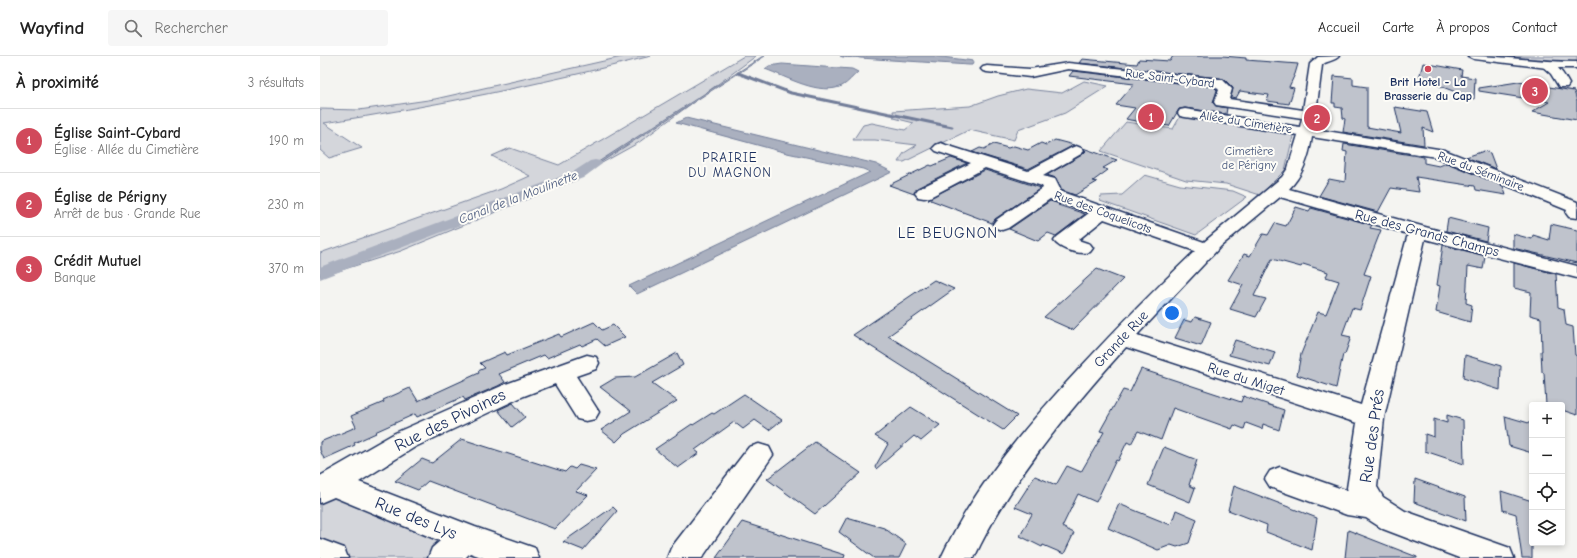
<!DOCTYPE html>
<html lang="fr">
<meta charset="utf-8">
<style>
body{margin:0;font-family:"Comic Neue",sans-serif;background:#f6f6f6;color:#222}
.controls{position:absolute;right:12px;bottom:12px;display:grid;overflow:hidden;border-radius:4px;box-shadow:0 2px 6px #0003}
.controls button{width:36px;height:36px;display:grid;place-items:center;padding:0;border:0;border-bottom:1px solid #e0e0e0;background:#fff;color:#222;font:20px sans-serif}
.you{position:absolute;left:852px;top:257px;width:14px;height:14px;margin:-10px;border:3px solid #fff;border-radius:50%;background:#1a73e8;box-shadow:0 0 0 6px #1a73e833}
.badge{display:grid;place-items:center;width:26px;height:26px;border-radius:50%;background:#d1495b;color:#fff;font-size:13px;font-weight:700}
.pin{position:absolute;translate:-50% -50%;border:2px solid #fff;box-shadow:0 1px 4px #0006}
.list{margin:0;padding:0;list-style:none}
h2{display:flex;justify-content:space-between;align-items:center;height:52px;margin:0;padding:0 16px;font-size:17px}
h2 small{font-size:13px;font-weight:400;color:#767676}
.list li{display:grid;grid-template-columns:26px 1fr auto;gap:12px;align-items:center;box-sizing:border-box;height:64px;padding:0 16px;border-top:1px solid #e0e0e0}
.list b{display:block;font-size:15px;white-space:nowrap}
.list p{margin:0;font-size:13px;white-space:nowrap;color:#767676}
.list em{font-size:13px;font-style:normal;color:#767676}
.icon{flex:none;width:22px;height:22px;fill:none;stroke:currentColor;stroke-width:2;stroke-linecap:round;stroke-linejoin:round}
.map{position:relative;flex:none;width:1257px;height:502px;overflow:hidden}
header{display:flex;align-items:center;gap:24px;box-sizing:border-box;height:56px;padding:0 20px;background:#fff;border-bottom:1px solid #e0e0e0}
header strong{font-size:19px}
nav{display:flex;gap:22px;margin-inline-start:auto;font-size:14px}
.search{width:280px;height:36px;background:#f6f6f6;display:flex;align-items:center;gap:10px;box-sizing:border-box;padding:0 14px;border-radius:4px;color:#767676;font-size:15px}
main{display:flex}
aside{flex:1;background:#fff}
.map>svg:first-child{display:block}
</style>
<header>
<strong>Wayfind</strong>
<div class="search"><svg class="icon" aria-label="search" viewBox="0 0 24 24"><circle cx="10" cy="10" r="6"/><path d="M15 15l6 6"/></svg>Rechercher</div>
<nav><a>Accueil</a><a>Carte</a><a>À propos</a><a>Contact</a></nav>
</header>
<main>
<aside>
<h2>À proximité<small>3 résultats</small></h2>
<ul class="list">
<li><span class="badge">1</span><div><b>Église Saint-Cybard</b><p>Église · Allée du Cimetière</p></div><em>190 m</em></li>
<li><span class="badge">2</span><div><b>Église de Périgny</b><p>Arrêt de bus · Grande Rue</p></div><em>230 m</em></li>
<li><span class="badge">3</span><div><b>Crédit Mutuel</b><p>Banque</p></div><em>370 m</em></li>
</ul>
</aside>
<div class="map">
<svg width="1257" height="502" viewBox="0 0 1257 502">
<rect width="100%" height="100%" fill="#f4f4f1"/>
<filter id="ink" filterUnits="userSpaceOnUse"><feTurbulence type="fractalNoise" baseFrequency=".025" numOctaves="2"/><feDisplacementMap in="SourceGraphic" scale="8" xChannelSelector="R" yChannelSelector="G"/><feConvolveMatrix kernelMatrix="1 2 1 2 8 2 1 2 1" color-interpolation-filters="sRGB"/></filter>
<g filter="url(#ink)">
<path fill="#d4d6db" stroke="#78829c" d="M306 0H331C222 28 115 50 4 67L42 92 9 102 0 94V53L39 54 115 43Z
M424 0H436L318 87 244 128 81 195 0 221V197L181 133 210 120 172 100 190 92 239 109Z
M1154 0H1257V9L1165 2Z
M764 25 788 30 745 57 698 74 694 84 649 74 584 106H578L584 97 597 89 555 84H533L543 69 552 67 585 74 594 67 574 62 573 55 650 50 678 40 706 33 742 37Z
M861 59 974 76 965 114 940 139 906 128 866 124 781 95 806 66 853 73Z
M825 119 860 129 913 135 927 141 876 179 780 145 781 140 802 139Z
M0 435 145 481 124 502H12L0 497Z"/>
<path fill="#aab0bf" stroke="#717c98" d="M443 0H445L261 119 0 220V217L258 119Z
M520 0H614L654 5 652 9H649L540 2C534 0 526 3 520 0Z
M462 8 532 13 538 16C533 20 528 27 522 30 499 40 467 21 445 13L449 10Z
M366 62 556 108 572 116 317 238 309 230 550 116 543 113 467 97 356 67Z"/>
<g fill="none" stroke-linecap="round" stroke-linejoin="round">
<path stroke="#717c98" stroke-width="3" d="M418 17 471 37 632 71"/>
<path fill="#aab0bf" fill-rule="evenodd" d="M275 104 280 105 282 108 263 122 0 223V211L253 116 270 105Z"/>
</g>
<path fill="#bfc3cc" stroke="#1b2f5e" d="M853 0H903L926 2V4L978 8 975 18 969 31 974 32 969 48 947 45 949 39 920 35 916 42 911 41 913 32 904 23 899 22 759 7 762 3 817 8 819 3 850 5Z
M1103 7 1142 14 1141 20 1155 22 1154 43 1099 22Z
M753 15 894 31 897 34 893 47 896 50 907 52 906 58 865 52 859 53 849 70 810 64 806 63 815 52 796 49 814 28 749 20Z
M1014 20 1033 22V29L1047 31V71L1081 77 1075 51 1107 56 1113 76 1103 72 1104 89 1023 76 1025 63 1023 62 1022 52 1015 51V47H1012Z
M1198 26 1254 35 1257 45V64L1212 56 1229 46 1159 35V32Z
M735 84 754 89 708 113 652 96 660 92 664 93 674 88 688 92 694 90 708 94 721 87 726 89Z
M1024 88 1104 101V107L1119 110 1127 107 1183 130 1186 139 1156 134 1155 130 1096 121 1099 136 1071 132 1058 156 999 140 1009 123 1025 126 1027 96 1023 95Z
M763 92 797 104 783 112 788 114 773 125 777 126 755 139 741 134 736 122 727 119 762 99 766 95Z
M1164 95 1170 97 1176 113 1146 101Z
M631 102 647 107 597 132 594 138 569 129 610 109 612 110Z
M665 114 721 132 675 163 672 167 608 143Z
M730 145 740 148 738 149 765 158 736 180 728 177 718 185 689 173Z
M976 151 989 155 991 152 1052 169 1050 172 1061 174 1044 218 1051 220 1040 254 1032 252 1022 279 1031 281 1025 298H1023L1016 332 977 319 981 298 998 256 1006 258 1019 225 1006 221 1008 216 983 208 981 211 952 203 934 240 946 243 936 261 910 253 923 229 908 224 924 198 930 200 943 178 948 179 955 167 966 170Z
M1128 162 1168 172 1166 185 1126 175Z
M1231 168 1257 174V207L1193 192V178L1212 183 1213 179 1229 184Z
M1123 189 1165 200 1163 213 1148 210 1146 247 1152 249 1150 266 1116 256 1120 230 1117 229Z
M1194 207 1236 218 1238 251 1244 253 1246 269 1253 271 1255 299 1257 300V359L1242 354V349H1226L1224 317 1222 316 1221 295H1222L1221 262 1210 259 1211 236 1194 232Z
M777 213 803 223 753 274 724 261Z
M614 224 634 233 568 280 697 360 683 374 533 279Z
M875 261 891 266 881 290 855 282 864 264 872 266Z
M274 266 282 274 293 269 305 281 285 290 277 283 262 290 260 288 227 302 224 299 179 318 185 326 178 330 145 344 143 341 97 361 95 358 55 376 56 377 34 387 35 389 4 403 0 394V386L36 371 31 360 64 346 63 344 90 332 98 345 159 317 158 315 165 312 160 307 185 296 187 299 239 278 241 281Z
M915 284 955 296 950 310 909 299Z
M357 297 363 309 332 327 357 345 304 378 296 386 281 374 311 355 280 331 295 322 315 321Z
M1145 299 1181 310 1180 334 1143 322Z
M821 313 921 346 923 340 964 354 959 374 943 368 942 373 926 367 924 373 914 369 912 373 853 352 841 384 818 375 811 388 807 386 798 405 796 404 776 446 758 438 742 471 754 477 744 498 723 489 722 491 700 480 712 458 695 451 715 420 736 429 747 410 761 416 784 376 780 375 803 334 810 336Z
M424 338 462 364 449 374 435 364 423 373 414 366 375 394 379 397 358 412 335 393 372 368 373 369 392 357 394 358Z
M193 347 205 361 192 371 178 354Z
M591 351 620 369 601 385 594 380 556 413 555 411 568 388 555 380Z
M1127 359 1143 364 1144 408 1105 395V378L1114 381V363L1127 367Z
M1185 360 1212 368V397L1189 390Z
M142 383 245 416 250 411 255 413 259 409 276 414 256 435 268 439 235 473 108 425 98 434 75 425 102 403 112 407Z
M495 386 541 417 495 458 447 423Z
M844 391 877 404 869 429 875 432 870 446 828 429Z
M1095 423 1145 441 1146 465 1094 446Z
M914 430 997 462 992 494 946 476 947 469 908 454Z
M1181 435 1212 445V502H1202L1196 458 1183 454Z
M799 448 851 469 856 454 877 463 869 487 857 491 851 489 838 494 788 472Z
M293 451 297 455 263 494 243 486Z
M527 461 564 472 586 488 579 502H554L519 476Z
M422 466 525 499 524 502H396Z
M1028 474 1097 501V502H1025Z"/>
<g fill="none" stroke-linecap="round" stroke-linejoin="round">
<g stroke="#1b2f5e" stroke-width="3">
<path id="minor" d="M1019 0C1015 5 1006 5 1002 9L994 73 1124 94 1257 146V162L1249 161 1246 157 1247 154 1116 101 992 81C989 101 983 119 969 133L1105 171 1257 210V222L1105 183 1064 362 1057 431 1063 441 1085 455 1190 492 1194 502H1139L1063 473 1046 462 1027 459 950 431 945 423 950 415 960 411 1028 435 1027 432 1037 367 806 291C748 356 691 423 654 502H621C654 431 705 371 758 314 796 273 834 234 875 195L784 163 758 184 770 188 773 192 770 196C760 199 741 194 734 185L737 181 769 157 730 143 688 172 682 174 676 172 673 168 676 164 723 132 722 130 665 112 610 141 604 142 598 141 595 137 598 133 651 107 616 95 613 92 616 89 621 87 626 89 708 115 751 92 756 90 761 92 764 95 761 98 723 120 735 123 740 133 739 135 884 186 962 121 968 112 978 79 865 61 860 60 858 57 860 54 865 53 980 71 982 62 896 49 894 46 899 34 895 30 748 13 710 21 667 16 663 15 661 13 663 11 667 10 710 13 748 7 899 23 903 24 912 33 909 43 983 54 990 8 998 1ZM960 141 1088 178 1041 349 817 279 901 190Z
M1227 6C1238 8 1244 19 1249 28L1247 31H1239L1231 18 1221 9 1223 7Z
M267 299 276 301 279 307 276 313 256 320 279 356 275 363 266 365 257 363 235 328 204 340 95 391 39 426 155 471 215 492 219 502H164L150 497 145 502H108L112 492 120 485 14 441 0 447V420L75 377 186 328Z
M439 388 449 391 453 399 382 502H347L351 492 429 391Z
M0 483 24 492 28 502H0Z"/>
</g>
<g stroke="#1b2f5e" stroke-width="3">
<path id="major" d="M1148 0C1185 0 1221 6 1257 6V12H1227L1154 3Z"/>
</g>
<use href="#minor" fill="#fdfcf7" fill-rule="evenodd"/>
<use href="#major" fill="#fdfcf7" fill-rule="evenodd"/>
</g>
</g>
<circle fill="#d1495b" stroke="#fdfcf7" stroke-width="1.5" cx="1108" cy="13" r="4"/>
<g text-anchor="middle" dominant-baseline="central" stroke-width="4" stroke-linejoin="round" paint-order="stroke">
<g font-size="12" fill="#1b2f5e" stroke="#fdfcf7">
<text transform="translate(850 22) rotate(7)">Rue Saint-Cybard</text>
<text transform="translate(926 66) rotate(9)">Allée du Cimetière</text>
<text transform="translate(1161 115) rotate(21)">Rue du Séminaire</text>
<text transform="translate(783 156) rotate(20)">Rue des Coquelicots</text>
</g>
<g font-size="12" font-weight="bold" fill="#1b2f5e" stroke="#fdfcf7">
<text x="1108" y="26">Brit Hotel - La<tspan x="1108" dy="14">Brasserie du Cap</tspan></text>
</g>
<g font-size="12" fill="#49597d" stroke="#fdfcf7">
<text x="929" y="95">Cimetière<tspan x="929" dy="14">de Périgny</tspan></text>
</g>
<g font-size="13" letter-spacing="1" fill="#1b2f5e" stroke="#fdfcf7">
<text x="410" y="101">PRAIRIE<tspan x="410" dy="15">DU MAGNON</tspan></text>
</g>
<g font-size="13" font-style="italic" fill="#46567b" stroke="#fdfcf7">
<text transform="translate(198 141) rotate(-21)">Canal de la Moulinette</text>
</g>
<g font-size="14" fill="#1b2f5e" stroke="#fdfcf7">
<text transform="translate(1107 177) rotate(15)">Rue des Grands Champs</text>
<text transform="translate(801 283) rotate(-47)">Grande Rue</text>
<text transform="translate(926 323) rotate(18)">Rue du Miget</text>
</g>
<g font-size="15" letter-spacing="1" fill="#1b2f5e" stroke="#fdfcf7">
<text x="628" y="177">LE BEUGNON</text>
</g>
<g font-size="17" fill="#1b2f5e" stroke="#fdfcf7">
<text transform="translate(130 364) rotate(-26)">Rue des Pivoines</text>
<text transform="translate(1052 380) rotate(-82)">Rue des Prés</text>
<text transform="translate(96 462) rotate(22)">Rue des Lys</text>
</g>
</g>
</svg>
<div class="controls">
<button>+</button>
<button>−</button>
<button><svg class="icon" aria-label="locate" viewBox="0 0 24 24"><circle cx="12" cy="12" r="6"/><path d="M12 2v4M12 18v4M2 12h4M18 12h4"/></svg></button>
<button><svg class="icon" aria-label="layers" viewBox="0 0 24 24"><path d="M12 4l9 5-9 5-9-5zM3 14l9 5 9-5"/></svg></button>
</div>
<div class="you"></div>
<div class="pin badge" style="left:831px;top:61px">1</div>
<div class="pin badge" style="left:997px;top:62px">2</div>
<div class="pin badge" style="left:1215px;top:35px">3</div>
</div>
</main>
